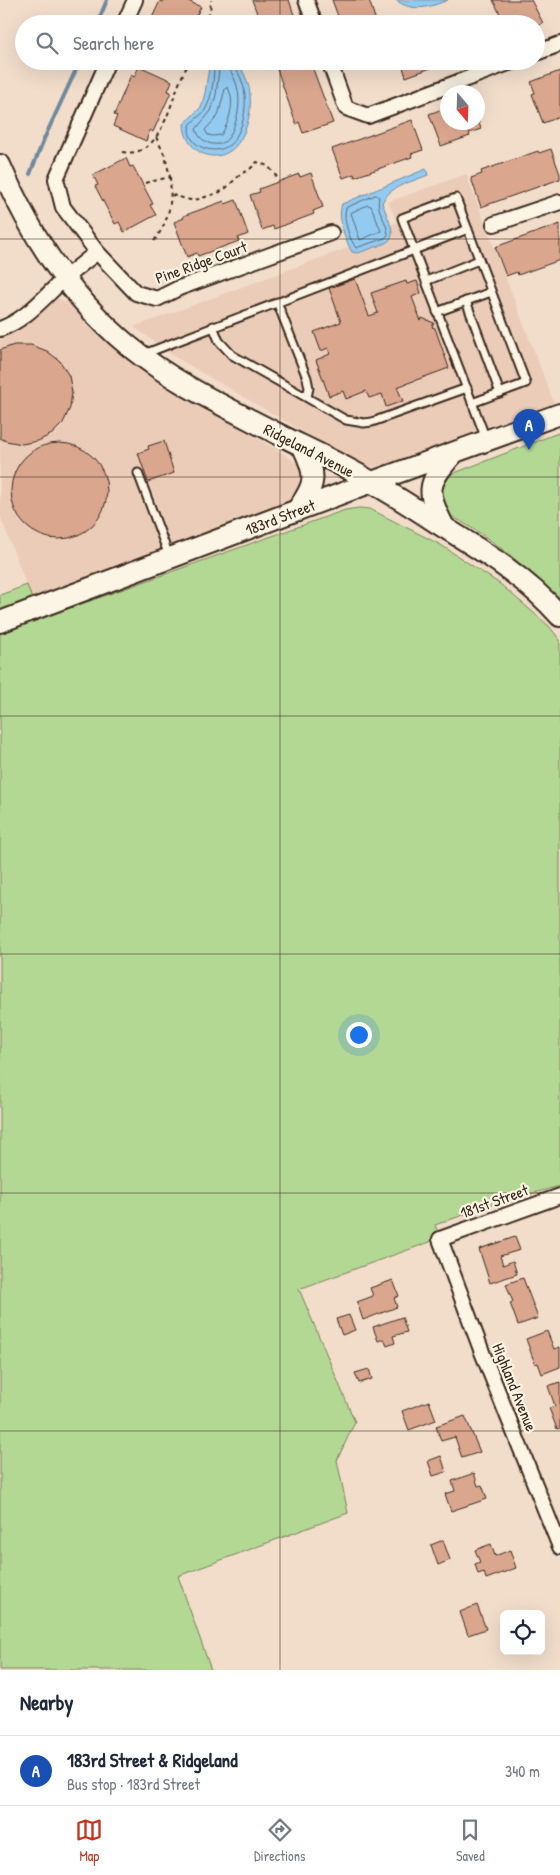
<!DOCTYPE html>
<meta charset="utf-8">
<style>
body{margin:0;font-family:"Patrick Hand",sans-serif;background:#f2f2f3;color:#1f2937}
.controls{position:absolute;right:15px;bottom:15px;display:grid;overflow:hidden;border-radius:8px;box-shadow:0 5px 20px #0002}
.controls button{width:45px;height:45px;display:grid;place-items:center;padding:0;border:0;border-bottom:1px solid #e0e1e3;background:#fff;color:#1f2937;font:25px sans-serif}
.compass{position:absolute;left:440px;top:85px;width:45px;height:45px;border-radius:50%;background:#fff;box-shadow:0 5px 20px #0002;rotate:161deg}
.you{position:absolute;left:358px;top:1034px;width:18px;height:18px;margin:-12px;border:4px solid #fff;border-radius:50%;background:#1a73e8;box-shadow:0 0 0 8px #1a73e833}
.badge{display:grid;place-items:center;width:32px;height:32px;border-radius:50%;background:#c8321e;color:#fff;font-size:16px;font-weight:700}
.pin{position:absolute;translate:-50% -41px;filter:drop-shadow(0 1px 2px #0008)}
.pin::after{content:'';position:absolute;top:26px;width:18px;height:15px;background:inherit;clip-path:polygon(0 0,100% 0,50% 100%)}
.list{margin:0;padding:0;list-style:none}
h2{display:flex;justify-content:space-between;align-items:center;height:65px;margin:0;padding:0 20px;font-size:21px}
h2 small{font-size:16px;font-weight:400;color:#747a83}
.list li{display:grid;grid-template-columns:32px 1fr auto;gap:15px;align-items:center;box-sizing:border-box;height:70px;padding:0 20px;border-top:1px solid #e0e1e3}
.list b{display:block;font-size:19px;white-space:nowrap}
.list p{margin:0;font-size:16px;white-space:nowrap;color:#747a83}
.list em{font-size:16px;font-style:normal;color:#747a83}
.icon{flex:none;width:28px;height:28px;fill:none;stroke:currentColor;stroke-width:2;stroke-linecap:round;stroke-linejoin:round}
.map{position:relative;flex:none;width:560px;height:1670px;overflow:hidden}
.search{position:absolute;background:#fff;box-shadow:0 5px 20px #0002;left:15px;right:15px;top:15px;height:55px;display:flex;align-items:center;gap:12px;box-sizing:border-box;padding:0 18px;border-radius:28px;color:#747a83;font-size:19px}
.sheet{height:135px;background:#fff}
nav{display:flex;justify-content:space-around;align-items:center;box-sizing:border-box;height:70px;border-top:1px solid #e0e1e3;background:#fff;font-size:14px;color:#747a83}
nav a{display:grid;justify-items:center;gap:2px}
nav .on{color:#c8321e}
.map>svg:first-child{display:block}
</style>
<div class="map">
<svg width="560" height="1670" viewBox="0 0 560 1670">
<rect width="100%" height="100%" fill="#f2ddcb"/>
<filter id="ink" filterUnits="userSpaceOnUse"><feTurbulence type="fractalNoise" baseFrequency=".02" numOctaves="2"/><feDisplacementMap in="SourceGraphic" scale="10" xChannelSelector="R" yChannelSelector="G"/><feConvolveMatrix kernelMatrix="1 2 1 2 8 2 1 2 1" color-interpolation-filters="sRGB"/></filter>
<g filter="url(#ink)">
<g fill="#ebccb9">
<polygon points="466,174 554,403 391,463 369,468 350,459 175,357 134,327 342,250 397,222 388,202"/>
<polygon points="57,298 72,305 103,337 147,374 286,455 303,468 304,481 299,495 287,505 33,602 0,516 0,335 20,328 44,305"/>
</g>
<g fill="#b3d894" stroke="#778159">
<path d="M558 433 560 437V598C525 566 488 535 446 513L439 485 452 474Z"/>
<polygon points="359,508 370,509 441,545 500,584 549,626 560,640 560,1186 494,1204 435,1225 438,1232 430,1242 299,1289 355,1422 337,1460 348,1513 178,1576 211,1670 0,1670 0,633 345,510"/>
<polygon points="27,585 33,602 0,614 0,595"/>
</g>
<g fill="#92caf1" stroke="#6f8a9d">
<path d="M396 0H448C431 7 412 13 396 0Z"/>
<path d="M210 61H238C243 72 249 82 250 94 252 112 246 140 230 151 210 165 184 148 184 124L201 107 205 93Z"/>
<path d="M426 169 428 175C412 182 389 186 382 203 399 244 397 239 358 253L352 252C345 239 337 219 342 204Z"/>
</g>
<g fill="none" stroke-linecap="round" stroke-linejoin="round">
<g stroke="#5e6a72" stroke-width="1">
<path d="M214 61C214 76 213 97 205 110 201 117 189 121 189 130 190 148 215 155 228 146 235 142 239 131 242 124 246 110 247 92 241 79 239 73 234 68 234 61"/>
<path d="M220 61 216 95 211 111 196 129C199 143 220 151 229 137 238 121 242 101 236 83 234 75 228 70 227 61"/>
<path d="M228 88C236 101 229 123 221 135L213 136 208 135 205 130 218 116 225 89Z"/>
<path d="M376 195 379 197C375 210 388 222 388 235L385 238 356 248C350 240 342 219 346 208Z"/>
<polygon points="368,205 371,206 381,231 360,240 351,213"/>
</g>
<g stroke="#6f8a9d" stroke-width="4">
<polyline points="97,24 107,0"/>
<polyline points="30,174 44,139 80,61"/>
</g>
</g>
<g fill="#daa68e" stroke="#3b2a1e">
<polygon points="164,0 186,0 201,7 196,16 199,18 197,24 149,24 160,1 163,2"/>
<polygon points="252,0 289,0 297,24 261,24"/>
<polygon points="332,0 369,0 377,24 341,24"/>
<polygon points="493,0 531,0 543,23 536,27 536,24 505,24"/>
<polygon points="277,61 310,61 333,123 303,133 299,122 296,124 276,66 278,65"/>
<polygon points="401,61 450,61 406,77"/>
<polygon points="139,66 172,81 168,91 171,92 153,132 150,130 146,141 113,126 117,116 114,115 131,75 134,77"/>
<polygon points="560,71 560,117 543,123 532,94 535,93 531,82"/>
<polygon points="448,107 448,122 478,122 478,119 481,129 469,133 470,136 441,146 429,114"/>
<polygon points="412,120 423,150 411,154 412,157 355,177 354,174 343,178 332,149"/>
<polygon points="551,149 560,174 560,179 481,207 471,178 482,174 481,171 538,151 539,153"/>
<polygon points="126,158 130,167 133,166 153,204 150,205 156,215 124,232 119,222 115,224 95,186 98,185 93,175"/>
<polygon points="311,173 323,207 313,211 314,214 274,229 273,226 262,230 250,195 260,192 259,189 299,174 300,177"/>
<polygon points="236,200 248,234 238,238 239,241 198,256 197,253 187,257 174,222 184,218 183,216 224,201 225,204"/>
<polygon points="560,224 560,260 518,275 517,272 506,276 495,247"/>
<polygon points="355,279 369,316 378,313 371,293 406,281 407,284 417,281 421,293 412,297 421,321 422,318 434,323 432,327 435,328 449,368 397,387 403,401 386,407 382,394 369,398 366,391 346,399 343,391 329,396 316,360 330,354 328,348 321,351 314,332 341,322 329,288"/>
<polygon points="14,345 31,345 47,351 60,361 69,376 72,392 70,408 63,423 52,434 38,441 22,444 6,441 0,438 0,350"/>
<polygon points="164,441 174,473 148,482 138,453 149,449 148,446"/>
<circle cx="59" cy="491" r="48"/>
<polygon points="515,1237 520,1250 500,1256 503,1265 513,1261 517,1274 490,1283 479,1249"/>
<polygon points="523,1278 538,1318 518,1325 510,1303 513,1302 506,1284"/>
<polygon points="393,1280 399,1296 394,1298 397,1307 363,1320 357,1302 373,1296 370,1288"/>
<polygon points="349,1315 355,1330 342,1335 336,1319"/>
<polygon points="402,1317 407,1332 393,1336 395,1343 387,1346 384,1339 378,1341 373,1327"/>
<polygon points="547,1331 554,1349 560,1347 560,1367 542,1374 538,1363 535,1364 526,1339"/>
<polygon points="369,1369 372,1379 359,1383 355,1373"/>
<polygon points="560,1382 560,1428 557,1429 549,1408 555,1406 548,1386"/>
<polygon points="429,1401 436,1420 409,1430 402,1411"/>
<polygon points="465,1416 480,1452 462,1458 455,1437 441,1441 436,1426"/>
<polygon points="441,1456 446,1472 433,1476 428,1461"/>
<polygon points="474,1473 478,1486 482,1485 487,1499 451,1511 445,1494 455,1491 452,1481"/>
<polygon points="443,1540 450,1560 438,1565 431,1545"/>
<polygon points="491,1544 495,1556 510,1550 516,1568 486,1579 484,1572 478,1574 475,1564 480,1562 475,1550"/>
<polygon points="477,1605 486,1629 468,1635 460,1612"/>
</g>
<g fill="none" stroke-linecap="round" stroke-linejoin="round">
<g stroke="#3b2a1e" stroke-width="11">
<g id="lane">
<polyline points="468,229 414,250 402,218 456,198 526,383 472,403"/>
<polyline points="426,281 479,260"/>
<polyline points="466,301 500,393"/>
<polyline points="277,302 307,378 309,388 307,397"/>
<polyline points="437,312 491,292"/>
<polyline points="213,326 219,341 232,355 346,420 364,423 372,422 467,388"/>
<polyline points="144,354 414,250 486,439"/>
<polyline points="138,473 169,556"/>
</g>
</g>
<g stroke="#3b2a1e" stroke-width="18">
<g id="street">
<polyline points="306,0 315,24"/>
<polyline points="124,24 135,0"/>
<polyline points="536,53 560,44"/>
<polyline points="108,61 56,179 63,207 97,252 136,293 157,299 179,288 331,233"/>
<polyline points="329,61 346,108 368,116 514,61"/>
<polyline points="494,224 560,202"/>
<path d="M0 329C26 320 44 297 64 279 74 270 86 261 97 252"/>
<polyline points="560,1196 440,1239 482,1352 560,1547"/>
</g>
</g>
<g stroke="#3b2a1e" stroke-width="24">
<g id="secondary">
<path d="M0 165C30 234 71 299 130 347 174 383 226 407 276 433 308 449 342 464 373 483 395 496 416 509 437 523 481 550 526 577 560 616"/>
<path d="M297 510C316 484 317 476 303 447"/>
<path d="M444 527C426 491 426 484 453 454"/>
<polyline points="0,622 372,482 560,414"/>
</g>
</g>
<g stroke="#3b2a1e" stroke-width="2" stroke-dasharray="4 4" stroke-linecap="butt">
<polyline points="206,24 210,10 211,0"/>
<path d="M122 152C168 160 170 86 191 61"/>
<polyline points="145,183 170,177 165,156 156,137"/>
<polyline points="172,195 190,200 199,199 218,193 225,189 241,174 249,170 257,162 268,166 277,177"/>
<path d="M154 241C170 219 172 203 170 177"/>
</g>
<use href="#lane" stroke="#fcf5e5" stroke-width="7"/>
<use href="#street" stroke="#fcf5e5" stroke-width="14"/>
<use href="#secondary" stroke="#fcf5e5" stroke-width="20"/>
</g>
</g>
<path fill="none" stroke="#3b2a1e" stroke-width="1" stroke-opacity="0.55" d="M280 0V24M280 61V1670M0 239H560M0 477H560M0 716H560M0 954H560M0 1193H560M0 1431H560"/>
<g text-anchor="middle" stroke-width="4.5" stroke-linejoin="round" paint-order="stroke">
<g font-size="16" fill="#3b2a1e" stroke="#fcf5e5">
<text transform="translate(201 262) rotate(-20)" y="6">Pine Ridge Court</text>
<text transform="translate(309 450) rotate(27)" y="6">Ridgeland Avenue</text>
<text transform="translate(280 517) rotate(-21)" y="6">183rd Street</text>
<text transform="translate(494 1201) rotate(-20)" y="6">181st Street</text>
<text transform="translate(515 1387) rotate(68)" y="6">Highland Avenue</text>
</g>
</g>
</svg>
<div class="controls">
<button><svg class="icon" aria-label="locate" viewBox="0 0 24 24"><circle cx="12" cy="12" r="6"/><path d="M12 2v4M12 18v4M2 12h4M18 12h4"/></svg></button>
</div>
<svg class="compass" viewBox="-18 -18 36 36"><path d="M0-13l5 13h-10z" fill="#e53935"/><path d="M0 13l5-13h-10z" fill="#747a83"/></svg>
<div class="you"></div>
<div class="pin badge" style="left:529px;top:450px;background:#1a4fb4">A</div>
<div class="search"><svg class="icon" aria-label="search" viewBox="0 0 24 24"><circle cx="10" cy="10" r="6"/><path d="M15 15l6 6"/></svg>Search here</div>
</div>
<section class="sheet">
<h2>Nearby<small></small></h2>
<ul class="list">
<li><span class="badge" style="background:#1a4fb4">A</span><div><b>183rd Street &amp; Ridgeland</b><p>Bus stop · 183rd Street</p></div><em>340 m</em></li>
</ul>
</section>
<nav>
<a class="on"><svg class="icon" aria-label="map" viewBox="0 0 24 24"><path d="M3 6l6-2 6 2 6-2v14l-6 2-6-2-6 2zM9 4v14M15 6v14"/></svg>Map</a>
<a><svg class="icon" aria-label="directions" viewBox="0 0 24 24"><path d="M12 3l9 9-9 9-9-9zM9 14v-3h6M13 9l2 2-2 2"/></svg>Directions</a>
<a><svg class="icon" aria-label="saved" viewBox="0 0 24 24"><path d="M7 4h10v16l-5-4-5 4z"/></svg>Saved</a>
</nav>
